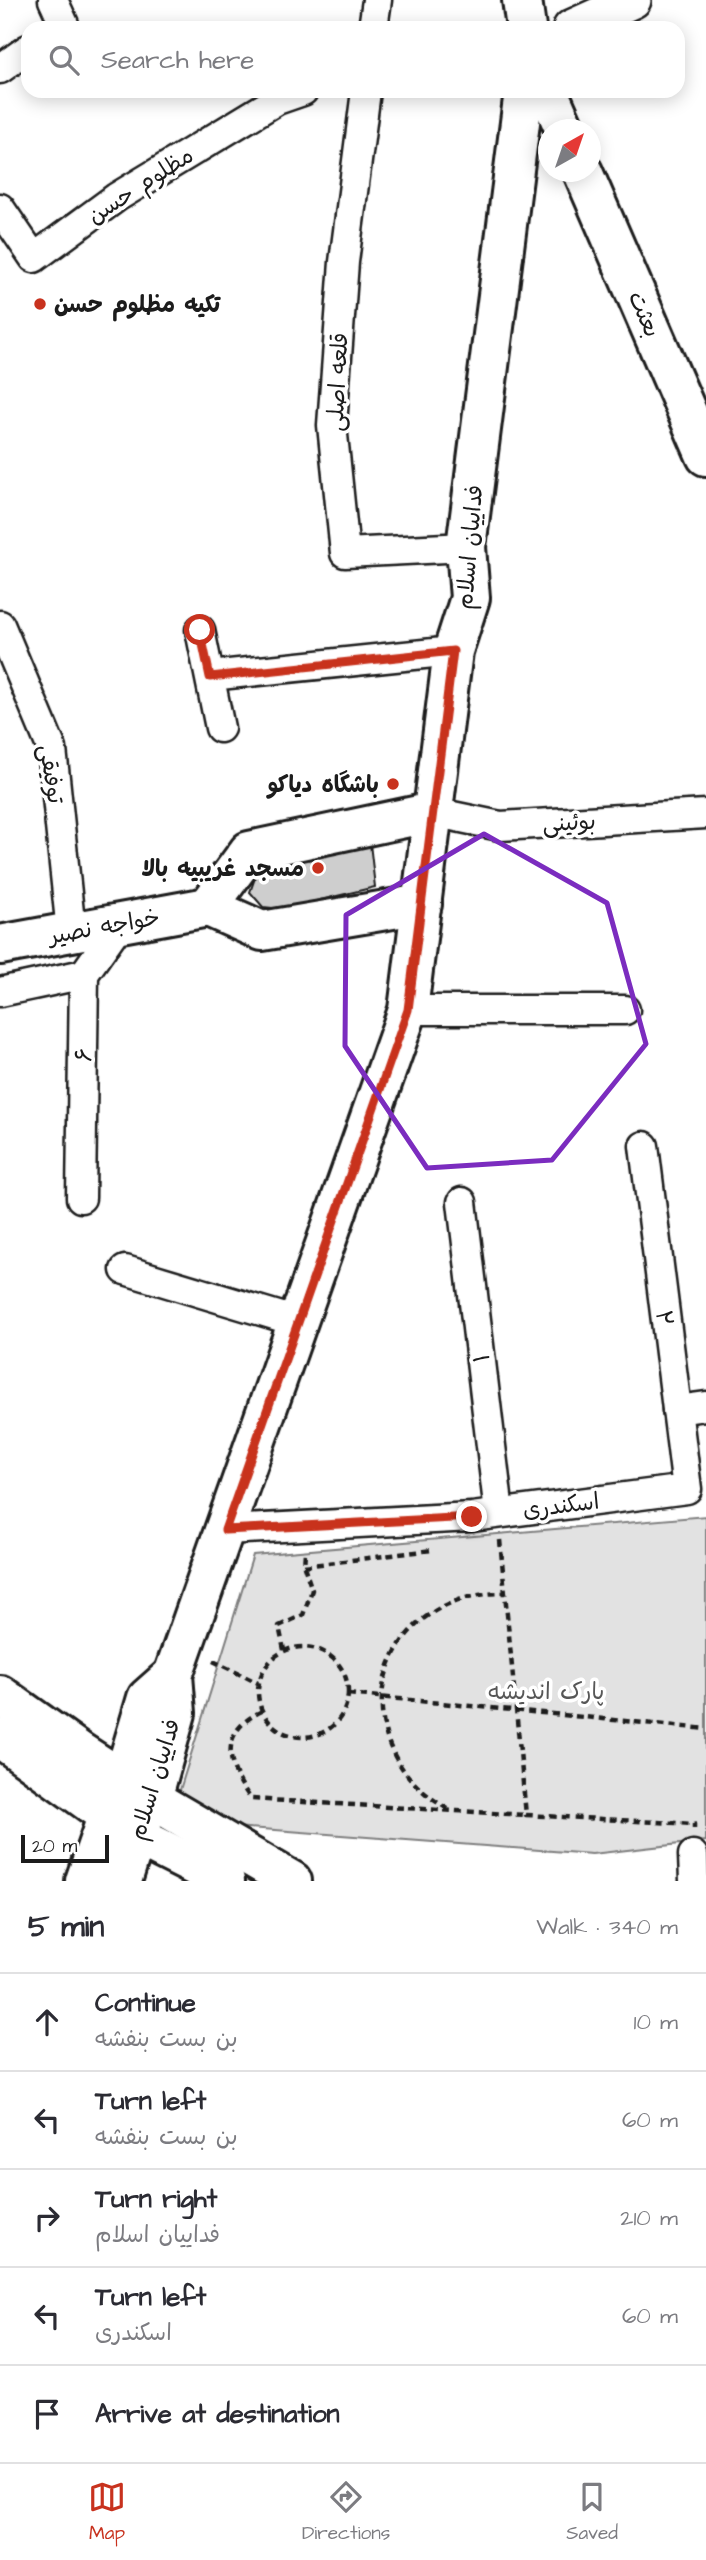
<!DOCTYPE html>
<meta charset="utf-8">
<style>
body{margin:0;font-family:"Architects Daughter","Playpen Sans Arabic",sans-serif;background:#f2f2f3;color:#2b2b33}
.compass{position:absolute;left:538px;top:119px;width:63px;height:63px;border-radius:50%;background:#fff;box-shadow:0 4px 18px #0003;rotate:40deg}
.scale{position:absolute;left:21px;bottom:18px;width:88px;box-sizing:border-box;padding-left:7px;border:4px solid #1c1c1c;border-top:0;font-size:19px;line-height:24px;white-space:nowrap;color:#1c1c1c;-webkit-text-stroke:5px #fff;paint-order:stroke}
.stop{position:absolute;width:21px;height:21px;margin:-16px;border:5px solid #c8321e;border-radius:50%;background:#fff}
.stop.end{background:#c8321e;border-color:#fff;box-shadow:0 2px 7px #0008}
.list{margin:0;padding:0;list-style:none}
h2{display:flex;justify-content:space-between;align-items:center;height:91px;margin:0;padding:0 28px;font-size:30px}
h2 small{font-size:23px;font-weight:400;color:#7c7c81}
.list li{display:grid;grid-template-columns:46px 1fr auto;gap:21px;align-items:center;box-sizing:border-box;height:98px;padding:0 28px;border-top:2px solid #e1e1e2}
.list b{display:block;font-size:26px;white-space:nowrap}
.list p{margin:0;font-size:23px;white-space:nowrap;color:#7c7c81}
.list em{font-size:23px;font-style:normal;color:#7c7c81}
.icon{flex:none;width:38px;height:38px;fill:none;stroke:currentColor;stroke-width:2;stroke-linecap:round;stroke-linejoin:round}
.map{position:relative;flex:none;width:706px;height:1881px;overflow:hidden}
.search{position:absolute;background:#fff;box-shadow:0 4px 18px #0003;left:21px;right:21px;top:21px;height:77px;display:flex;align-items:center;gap:18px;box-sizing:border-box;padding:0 24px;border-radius:21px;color:#7c7c81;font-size:26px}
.sheet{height:581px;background:#fff}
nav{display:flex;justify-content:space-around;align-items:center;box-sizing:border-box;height:98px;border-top:2px solid #e1e1e2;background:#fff;font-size:19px;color:#7c7c81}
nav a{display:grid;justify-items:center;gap:4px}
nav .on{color:#c8321e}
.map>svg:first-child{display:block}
</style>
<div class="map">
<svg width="706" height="1881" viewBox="0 0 706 1881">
<rect width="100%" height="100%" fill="#fff"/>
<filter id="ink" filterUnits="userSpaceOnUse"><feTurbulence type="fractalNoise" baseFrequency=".0143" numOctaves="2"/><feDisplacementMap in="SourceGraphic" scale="14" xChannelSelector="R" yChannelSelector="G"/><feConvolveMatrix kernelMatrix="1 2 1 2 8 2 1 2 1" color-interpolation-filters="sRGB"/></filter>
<g filter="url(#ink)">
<polygon fill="#e2e2e2" stroke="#7f7f7f" stroke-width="2" points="706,1516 706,1841 592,1854 170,1822 253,1555"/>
<polygon fill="#cecece" stroke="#1c1c1c" stroke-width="2" points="369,835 375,887 282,909 263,907 250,892 255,878 272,857"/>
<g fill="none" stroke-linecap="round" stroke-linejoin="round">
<g stroke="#1c1c1c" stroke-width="33">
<g id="minor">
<polyline points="53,0 64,24 58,28"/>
<polyline points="373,28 377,0"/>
<polyline points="0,69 28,49"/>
<polyline points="366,91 344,262 332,425 345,553 466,547"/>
<polyline points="0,208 34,258 117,197 160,171 277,100 303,91"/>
<polyline points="0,625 52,749 71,932"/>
<polyline points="200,630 220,728"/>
<polyline points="210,676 453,651"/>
<polyline points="433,812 500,826 706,814"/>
<polyline points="0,992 84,974"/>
<polyline points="408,1010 625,1010"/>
<polyline points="81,1198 84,974 120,923"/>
<polyline points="462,1202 499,1513"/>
<polyline points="125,1270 298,1322"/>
<polyline points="677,1410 706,1406"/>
<polyline points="225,1530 472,1517 687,1489 644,1146"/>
<polyline points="693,1855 694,1881"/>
</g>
</g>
<g stroke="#1c1c1c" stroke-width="40">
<polyline id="tertiary" points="571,28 633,0"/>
</g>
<g stroke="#1c1c1c" stroke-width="44">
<g id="secondary">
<polyline points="522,0 526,28"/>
<polyline points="548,91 565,130"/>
<polyline points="583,172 706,456"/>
<polyline points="208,907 249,851 433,812"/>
<polyline points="208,907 262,931 422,904"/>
<polyline points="0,945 208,907"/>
<polyline points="0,1695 80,1752 152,1799 292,1881"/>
<polyline points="0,1738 136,1836 225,1881"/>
<polyline points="85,1881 107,1817 123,1779 147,1698 173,1675"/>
<polyline points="122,1881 136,1836 152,1799 176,1713 173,1675 408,1010 453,651 470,598 466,547 524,91"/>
</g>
</g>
<g stroke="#1c1c1c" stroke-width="4.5" stroke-dasharray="7 5" stroke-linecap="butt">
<polyline points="500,1540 526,1815 694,1824 694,1829"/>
<polyline points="304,1566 432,1550"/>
<circle cx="303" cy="1692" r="45"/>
<polyline points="284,1650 279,1626 303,1615 312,1590 304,1566 305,1552"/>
<polyline points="213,1661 258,1683"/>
<polyline points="348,1694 706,1729"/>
<path d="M262 1711C218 1732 226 1765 251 1799L526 1815"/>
<path d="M448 1809C335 1745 375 1592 505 1593"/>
</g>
<use href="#minor" stroke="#fff" stroke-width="28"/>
<use href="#tertiary" stroke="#fff" stroke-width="35"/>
<use href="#secondary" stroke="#fff" stroke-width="38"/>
</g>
</g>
<g fill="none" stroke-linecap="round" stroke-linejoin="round" filter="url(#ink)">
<polyline stroke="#c8321e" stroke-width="9" points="200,630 210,677 453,651 408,1010 225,1530 472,1517"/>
</g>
<path fill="none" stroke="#7b2cbf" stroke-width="5" stroke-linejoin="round" d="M484 834 607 903 646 1044 552 1160 427 1168 345 1046 346 915Z"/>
<g fill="#c8321e" stroke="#fff" stroke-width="2.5">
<circle cx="40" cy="304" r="7"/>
<circle cx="393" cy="784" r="7"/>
<circle cx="318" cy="868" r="7"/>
</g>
<g text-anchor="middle" stroke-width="7" stroke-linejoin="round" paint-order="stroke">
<g font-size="23" fill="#1c1c1c" stroke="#fff">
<text transform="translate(140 185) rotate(-33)" y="8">مظلوم حسن</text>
<text transform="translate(645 314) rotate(67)" y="8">بعثت</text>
<text transform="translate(337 382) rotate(-87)" y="8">قلعه اصلی</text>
<text transform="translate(469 547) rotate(-85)" y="8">فداییان اسلام</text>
<text transform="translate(52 774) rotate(81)" y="8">توفیقی</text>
<text transform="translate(569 822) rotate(-3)" y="8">بوئینی</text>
<text transform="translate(104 926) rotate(-10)" y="8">خواجه نصیر</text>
<text transform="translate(83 1055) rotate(-89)" y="8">۶</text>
<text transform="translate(665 1318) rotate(83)" y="8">۲</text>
<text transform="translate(481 1358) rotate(-97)" y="8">۱</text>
<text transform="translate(561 1505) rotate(-7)" y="8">اسکندری</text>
<text transform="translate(154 1779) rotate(-73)" y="8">فداییان اسلام</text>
</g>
<g font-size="23" font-weight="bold" fill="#1c1c1c" stroke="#fff" text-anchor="end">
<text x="54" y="312" text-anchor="start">تکیه مظلوم حسن</text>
<text x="379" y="792">باشگاه دیاکو</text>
<text x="304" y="876">مسجد غریبیه بالا</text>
</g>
<g font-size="23" fill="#575757" stroke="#fff">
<text x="546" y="1699">پارک اندیشه</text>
</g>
</g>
</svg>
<svg class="compass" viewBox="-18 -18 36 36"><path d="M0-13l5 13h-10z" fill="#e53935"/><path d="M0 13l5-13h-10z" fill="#7c7c81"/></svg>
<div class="scale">20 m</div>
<div class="stop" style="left:200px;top:630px"></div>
<div class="stop end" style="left:472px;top:1517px"></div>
<div class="search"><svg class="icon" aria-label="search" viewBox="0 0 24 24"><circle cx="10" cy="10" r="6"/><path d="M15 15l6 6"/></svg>Search here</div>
</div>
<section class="sheet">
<h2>5 min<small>Walk · 340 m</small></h2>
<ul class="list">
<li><svg class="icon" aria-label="ahead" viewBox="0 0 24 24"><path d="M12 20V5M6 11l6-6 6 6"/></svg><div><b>Continue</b><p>بن بست بنفشه</p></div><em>10 m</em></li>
<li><svg class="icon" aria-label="left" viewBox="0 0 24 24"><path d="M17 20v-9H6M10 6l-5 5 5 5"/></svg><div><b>Turn left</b><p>بن بست بنفشه</p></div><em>60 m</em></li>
<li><svg class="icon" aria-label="right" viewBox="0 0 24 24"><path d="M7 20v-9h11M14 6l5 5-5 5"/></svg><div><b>Turn right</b><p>فداییان اسلام</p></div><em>210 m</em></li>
<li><svg class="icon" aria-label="left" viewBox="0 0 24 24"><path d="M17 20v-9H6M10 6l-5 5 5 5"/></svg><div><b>Turn left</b><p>اسکندری</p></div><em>60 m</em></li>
<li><svg class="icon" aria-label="arrive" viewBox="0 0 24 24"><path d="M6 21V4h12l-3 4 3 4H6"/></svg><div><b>Arrive at destination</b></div></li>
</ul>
</section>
<nav>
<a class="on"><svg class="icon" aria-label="map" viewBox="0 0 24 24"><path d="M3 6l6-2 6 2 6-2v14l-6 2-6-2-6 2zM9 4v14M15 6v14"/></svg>Map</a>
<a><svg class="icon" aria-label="directions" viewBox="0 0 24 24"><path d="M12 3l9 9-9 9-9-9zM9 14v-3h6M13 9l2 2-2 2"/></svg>Directions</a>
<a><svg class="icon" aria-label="saved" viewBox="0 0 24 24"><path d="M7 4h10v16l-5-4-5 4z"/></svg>Saved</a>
</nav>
